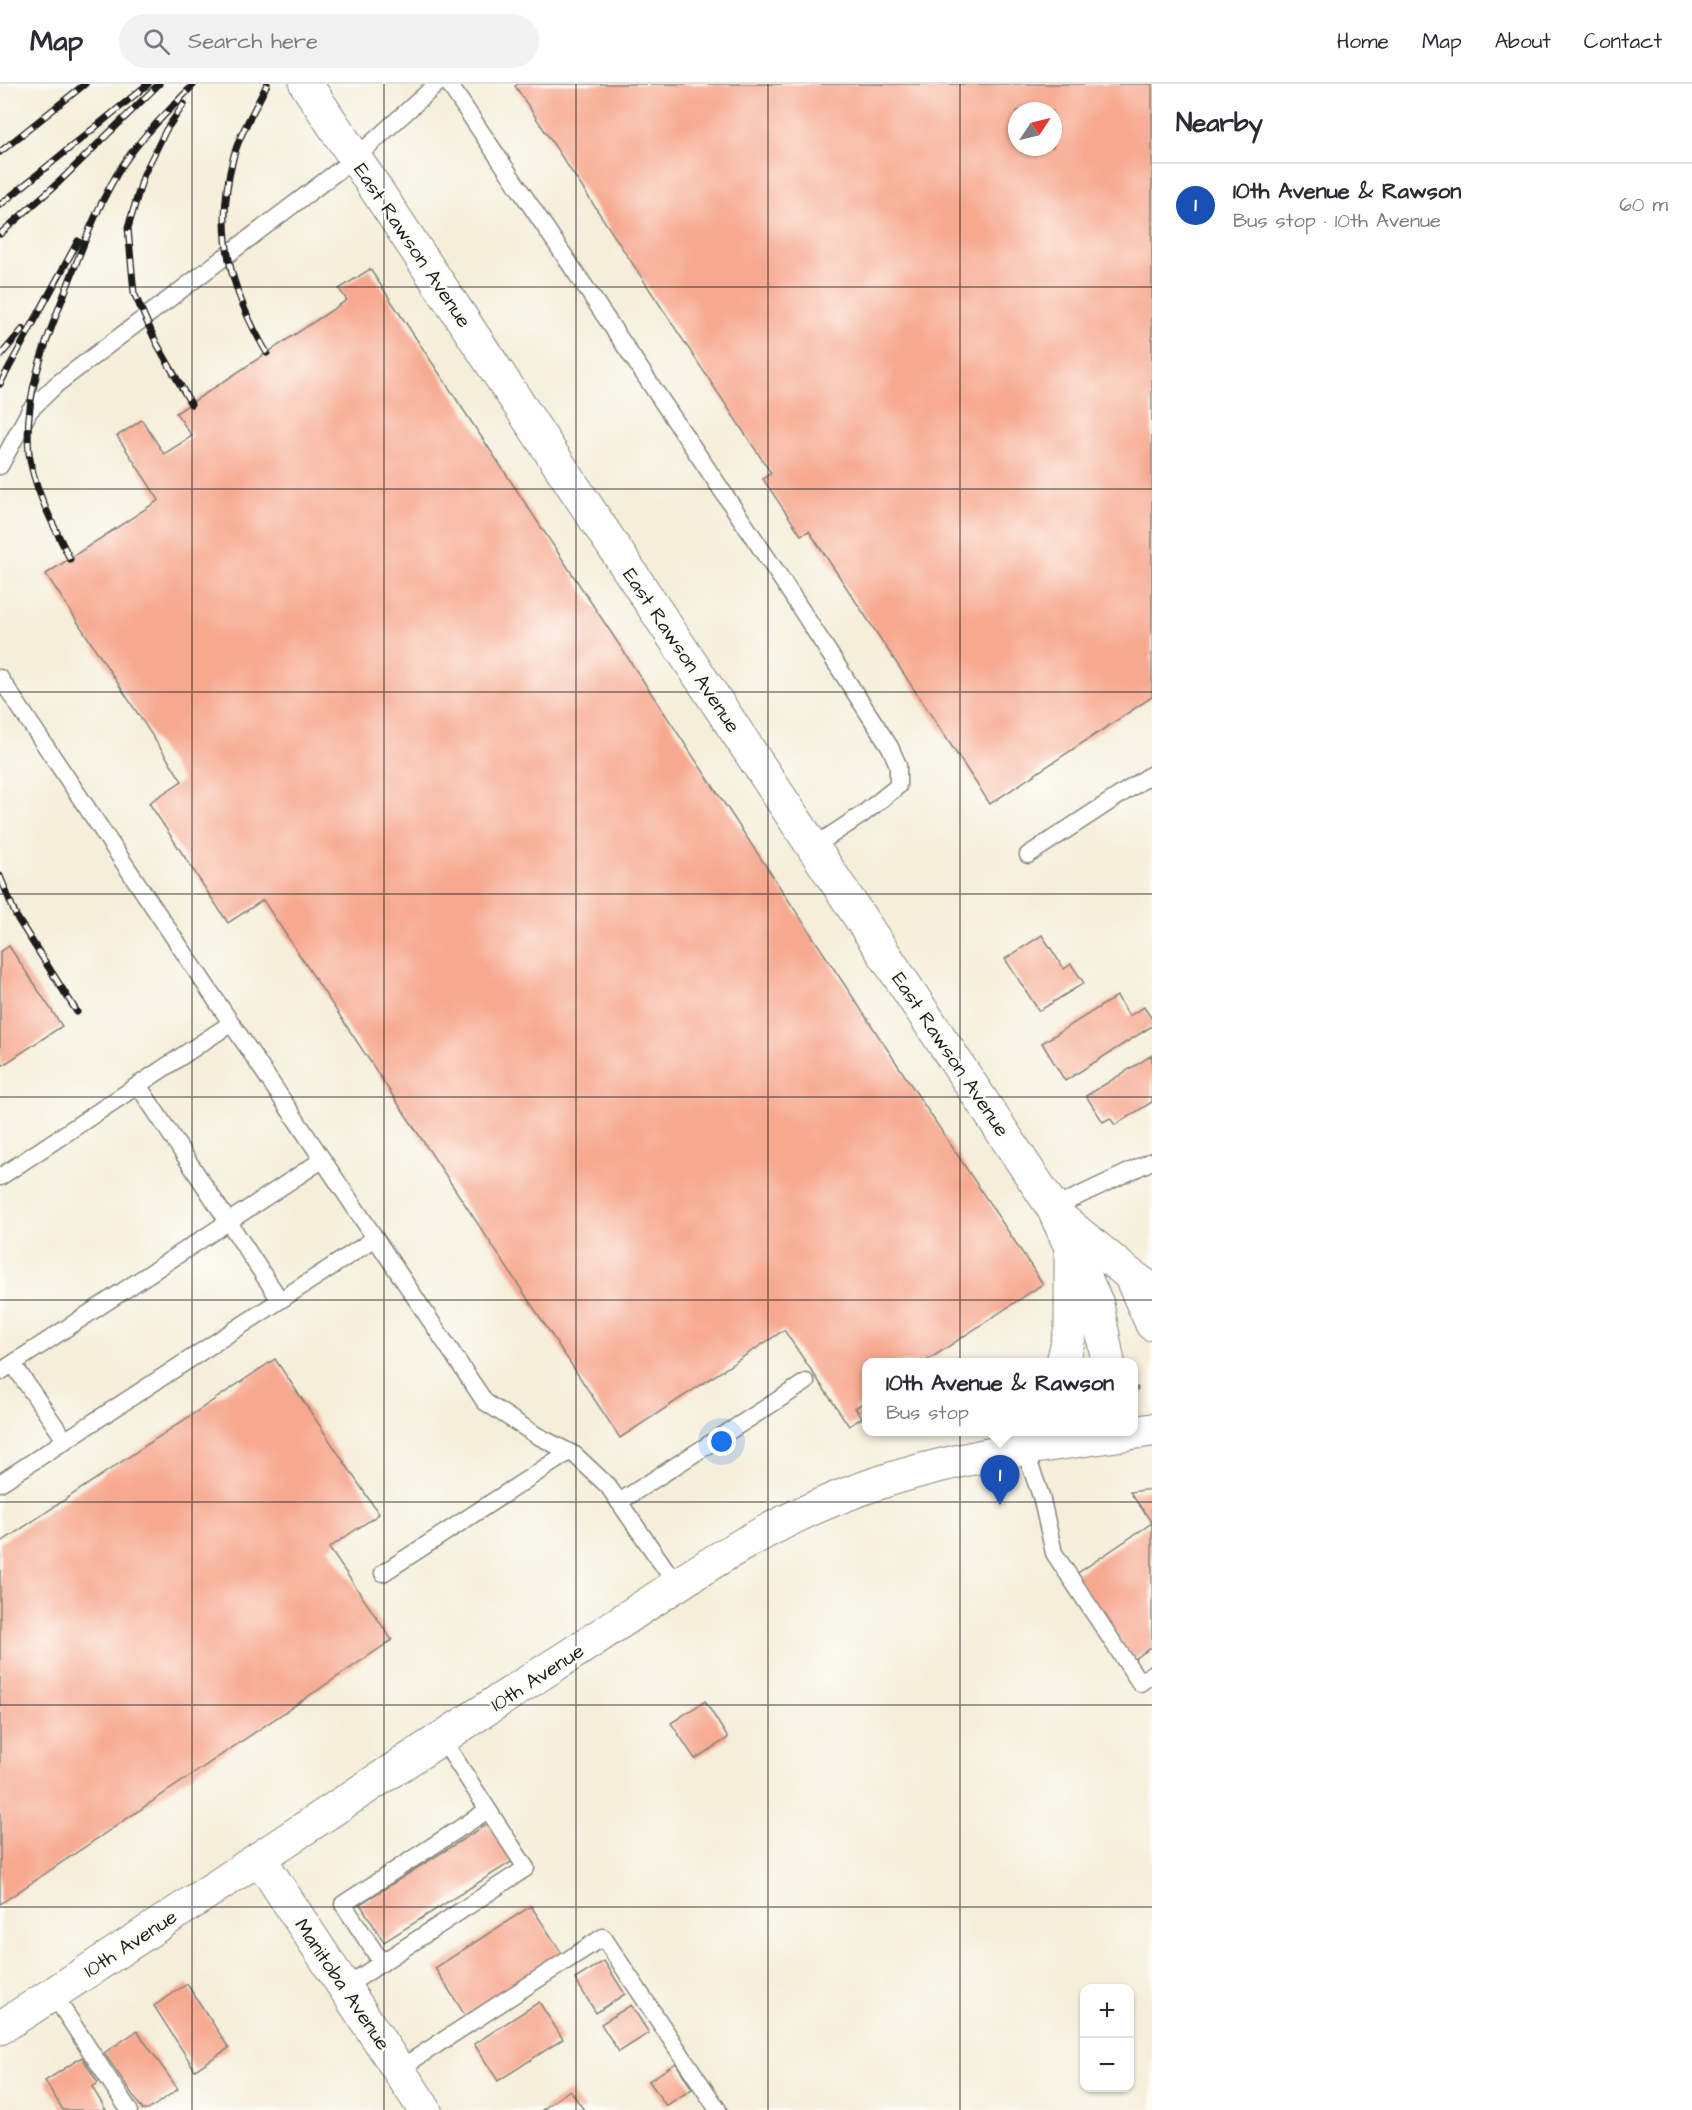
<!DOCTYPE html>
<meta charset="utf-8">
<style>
body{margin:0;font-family:"Architects Daughter",sans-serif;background:#f2f2f3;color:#2b2b33}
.controls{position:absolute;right:18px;bottom:18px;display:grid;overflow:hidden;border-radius:12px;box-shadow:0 2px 4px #0004}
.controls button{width:54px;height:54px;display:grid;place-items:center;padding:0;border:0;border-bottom:2px solid #e1e1e2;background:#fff;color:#2b2b33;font:30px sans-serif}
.compass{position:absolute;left:1008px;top:18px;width:54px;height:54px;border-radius:50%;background:#fff;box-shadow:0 2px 4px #0004;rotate:55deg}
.you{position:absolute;left:722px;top:1358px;width:21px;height:21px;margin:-15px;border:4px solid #fff;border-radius:50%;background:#1a73e8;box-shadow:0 0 0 9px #1a73e833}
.badge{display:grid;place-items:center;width:39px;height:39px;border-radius:50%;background:#ea580c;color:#fff;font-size:20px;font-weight:700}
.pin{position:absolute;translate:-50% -50px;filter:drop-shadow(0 2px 3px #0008)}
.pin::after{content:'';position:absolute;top:32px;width:21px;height:18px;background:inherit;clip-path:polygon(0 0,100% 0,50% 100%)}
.popup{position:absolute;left:862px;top:1274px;width:276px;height:78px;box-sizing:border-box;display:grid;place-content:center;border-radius:12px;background:#fff;filter:drop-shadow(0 2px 4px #0005);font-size:20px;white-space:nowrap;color:#7c7c81}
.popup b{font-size:22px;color:#2b2b33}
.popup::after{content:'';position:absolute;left:50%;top:100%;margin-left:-12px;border:12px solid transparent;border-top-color:#fff}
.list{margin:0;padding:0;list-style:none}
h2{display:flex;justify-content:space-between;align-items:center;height:78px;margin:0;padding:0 24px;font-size:26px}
h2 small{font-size:20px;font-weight:400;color:#7c7c81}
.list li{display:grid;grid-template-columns:39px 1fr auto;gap:18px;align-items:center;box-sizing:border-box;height:84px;padding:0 24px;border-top:2px solid #e1e1e2}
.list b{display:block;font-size:22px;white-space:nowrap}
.list p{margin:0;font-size:20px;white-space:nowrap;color:#7c7c81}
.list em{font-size:20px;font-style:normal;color:#7c7c81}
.icon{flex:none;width:33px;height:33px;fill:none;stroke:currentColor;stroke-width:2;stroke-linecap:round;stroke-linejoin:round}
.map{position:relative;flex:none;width:1152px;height:2026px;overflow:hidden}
header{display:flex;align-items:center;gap:36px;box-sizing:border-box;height:84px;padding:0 30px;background:#fff;border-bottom:2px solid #e1e1e2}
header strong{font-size:28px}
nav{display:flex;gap:33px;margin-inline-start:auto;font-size:21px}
.search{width:420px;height:54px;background:#f2f2f3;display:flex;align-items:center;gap:15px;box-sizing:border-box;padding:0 21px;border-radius:33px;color:#7c7c81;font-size:22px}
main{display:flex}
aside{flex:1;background:#fff}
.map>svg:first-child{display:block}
</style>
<header>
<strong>Map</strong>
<div class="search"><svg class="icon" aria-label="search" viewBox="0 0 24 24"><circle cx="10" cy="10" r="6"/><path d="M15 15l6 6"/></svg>Search here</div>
<nav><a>Home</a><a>Map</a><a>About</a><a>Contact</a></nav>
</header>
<main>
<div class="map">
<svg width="1152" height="2026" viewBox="0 0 1152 2026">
<rect width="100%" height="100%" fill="#fdfcf7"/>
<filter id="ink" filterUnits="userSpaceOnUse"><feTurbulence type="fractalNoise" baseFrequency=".0167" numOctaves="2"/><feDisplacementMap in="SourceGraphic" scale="12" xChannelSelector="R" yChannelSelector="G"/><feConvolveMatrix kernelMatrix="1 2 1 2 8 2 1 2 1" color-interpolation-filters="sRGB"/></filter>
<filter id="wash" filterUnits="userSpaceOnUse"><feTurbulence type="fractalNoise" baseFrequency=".008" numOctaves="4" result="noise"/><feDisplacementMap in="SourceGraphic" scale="24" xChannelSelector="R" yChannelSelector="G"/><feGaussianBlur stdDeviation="1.35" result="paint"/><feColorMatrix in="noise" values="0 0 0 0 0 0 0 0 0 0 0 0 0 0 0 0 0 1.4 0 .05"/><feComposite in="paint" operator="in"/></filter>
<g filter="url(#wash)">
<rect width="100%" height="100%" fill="#f5eeda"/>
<g id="blocks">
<g fill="#f7a990" fill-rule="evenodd">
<path d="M518 0H1152V613L990 720 809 447 801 451 763 395 771 389 515 2ZM1017 27H1053V63H1017Z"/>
<polygon points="370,185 1043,1200 925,1278 866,1278 866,1317 855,1324 862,1334 849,1342 784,1246 620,1354 263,816 228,839 149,719 182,697 46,490 159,416 117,352 142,336 164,370 192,352 176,329 347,216 339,205"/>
<polygon points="1042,851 1064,885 1071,880 1084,899 1039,927 1005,875"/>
<polygon points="9,862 62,942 0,983 0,868"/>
<polygon points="1117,912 1129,932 1144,923 1152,935 1152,942 1065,997 1042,959"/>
<polygon points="1152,971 1152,1018 1115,1041 1110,1034 1103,1038 1086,1012"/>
<polygon points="275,1275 379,1430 329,1464 392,1556 0,1820 0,1459"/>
<polygon points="1152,1405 1152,1439 1130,1408"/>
<polygon points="1152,1439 1152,1563 1133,1576 1075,1491"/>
<polygon points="705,1617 728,1654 695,1675 671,1639"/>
<polygon points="492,1737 516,1775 384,1858 360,1820"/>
<polygon points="531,1822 563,1871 466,1933 435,1884"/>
<polygon points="604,1877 625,1910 596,1929 575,1895"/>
<polygon points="187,1900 229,1964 195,1986 154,1922"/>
<polygon points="539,1918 563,1955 498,1997 474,1960"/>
<polygon points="631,1921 649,1949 619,1968 601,1940"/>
<polygon points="137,1947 178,2005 148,2026 143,2026 104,1969"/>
<polygon points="82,1973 98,1999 92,2003 106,2026 63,2026 45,1997"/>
<polygon points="676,1979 692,2005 666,2022 649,1997"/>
<polygon points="570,2006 584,2026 542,2026"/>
</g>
</g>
</g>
<g filter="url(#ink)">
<use href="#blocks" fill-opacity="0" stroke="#88857b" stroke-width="1.5"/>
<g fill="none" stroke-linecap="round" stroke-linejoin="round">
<g stroke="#88857b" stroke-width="19">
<g id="lane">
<polyline points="449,0 780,493 890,663 898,681 898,702 863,730 813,763"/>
<polyline points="0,382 30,326 57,300 355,74 437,0"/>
<polyline points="0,594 485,1318 536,1351 575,1371 608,1402 678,1503"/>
<polyline points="1028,771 1152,690"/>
<polyline points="138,1001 280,1216"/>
<polyline points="0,1093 230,940"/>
<polyline points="1053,1124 1152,1077"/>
<polyline points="13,1280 65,1356"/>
<polyline points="0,1288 322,1076"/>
<polyline points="1024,1364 1041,1412 1054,1469 1140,1599 1152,1590"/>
<polyline points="0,1399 374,1155"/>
<polyline points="619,1418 806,1298"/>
<polyline points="383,1489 569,1368"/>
<polyline points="382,1879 343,1820 488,1726"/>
<polyline points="345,1903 526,1784 442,1655"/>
<polyline points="53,1910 129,2026"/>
<polyline points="399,1985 603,1853 718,2026"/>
</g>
</g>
<g stroke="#88857b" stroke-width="35">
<polyline id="street" points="260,1775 425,2026"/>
</g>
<g stroke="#88857b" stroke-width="35">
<g id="secondary">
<polyline points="306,0 1053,1124 1097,1220 1108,1278"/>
<polyline points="1059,1133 1130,1191 1152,1240"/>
</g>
</g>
<g stroke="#88857b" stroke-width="35">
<g id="primary">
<polyline points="1130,1191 1152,1206"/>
<polyline points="1063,1278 1071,1245 1071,1167"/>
<path d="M0 1944C185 1825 367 1701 553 1582 645 1524 735 1455 837 1414 938 1373 1045 1361 1152 1346"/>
</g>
</g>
<polyline stroke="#88857b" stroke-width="4" stroke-dasharray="4.5 4.5" stroke-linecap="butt" points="1134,1305 1140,1304"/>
<use href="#lane" stroke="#fff" stroke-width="16"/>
<use href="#street" stroke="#fff" stroke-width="33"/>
<use href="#secondary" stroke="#fff" stroke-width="33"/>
<use href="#primary" stroke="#fff" stroke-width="33"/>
<g stroke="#1c1c1c" stroke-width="7">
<g id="rail">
<polyline points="184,20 166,46 144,90 128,144 134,209 156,258 191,320"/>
<polyline points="0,68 85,0"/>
<polyline points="0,121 148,0"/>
<polyline points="0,150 58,99 159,0"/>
<path d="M267 269C230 206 214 148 233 75 239 50 256 24 267 0"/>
<polyline points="0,272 23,245"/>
<polyline points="0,300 78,157"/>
<path d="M70 475C54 442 34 406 29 369 23 309 48 252 69 198 83 161 97 124 117 90 137 56 168 28 194 0"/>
<polyline points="0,792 16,832 77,928"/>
</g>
</g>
<use href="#rail" stroke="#fdfcf7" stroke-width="4.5" stroke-dasharray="14" stroke-linecap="butt"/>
</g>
</g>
<path fill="none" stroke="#1c1c1c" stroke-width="1.5" stroke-opacity="0.55" d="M192 0V2026M384 0V2026M576 0V2026M768 0V2026M960 0V2026M0 203H1152M0 405H1152M0 608H1152M0 810H1152M0 1013H1152M0 1216H1152M0 1418H1152M0 1621H1152M0 1823H1152"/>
<g text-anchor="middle" stroke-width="5" stroke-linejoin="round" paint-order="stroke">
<g font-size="20" fill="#1c1c1c" stroke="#fdfcf7">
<text transform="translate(413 161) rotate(56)" y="7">East Rawson Avenue</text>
<text transform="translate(682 566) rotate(56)" y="7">East Rawson Avenue</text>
<text transform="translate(951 970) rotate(56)" y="7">East Rawson Avenue</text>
<text transform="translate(537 1593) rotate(-33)" y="7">10th Avenue</text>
<text transform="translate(130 1859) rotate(-33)" y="7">10th Avenue</text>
<text transform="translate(343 1900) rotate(56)" y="7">Manitoba Avenue</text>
</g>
</g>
</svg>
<div class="controls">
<button>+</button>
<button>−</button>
</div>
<svg class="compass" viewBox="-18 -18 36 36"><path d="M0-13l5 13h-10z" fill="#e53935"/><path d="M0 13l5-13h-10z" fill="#7c7c81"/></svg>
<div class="you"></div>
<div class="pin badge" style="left:1000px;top:1421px;background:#1a4fb4">1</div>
<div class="popup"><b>10th Avenue &amp; Rawson</b>Bus stop</div>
</div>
<aside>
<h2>Nearby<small></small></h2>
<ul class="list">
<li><span class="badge" style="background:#1a4fb4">1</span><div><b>10th Avenue &amp; Rawson</b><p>Bus stop · 10th Avenue</p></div><em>60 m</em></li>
</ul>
</aside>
</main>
